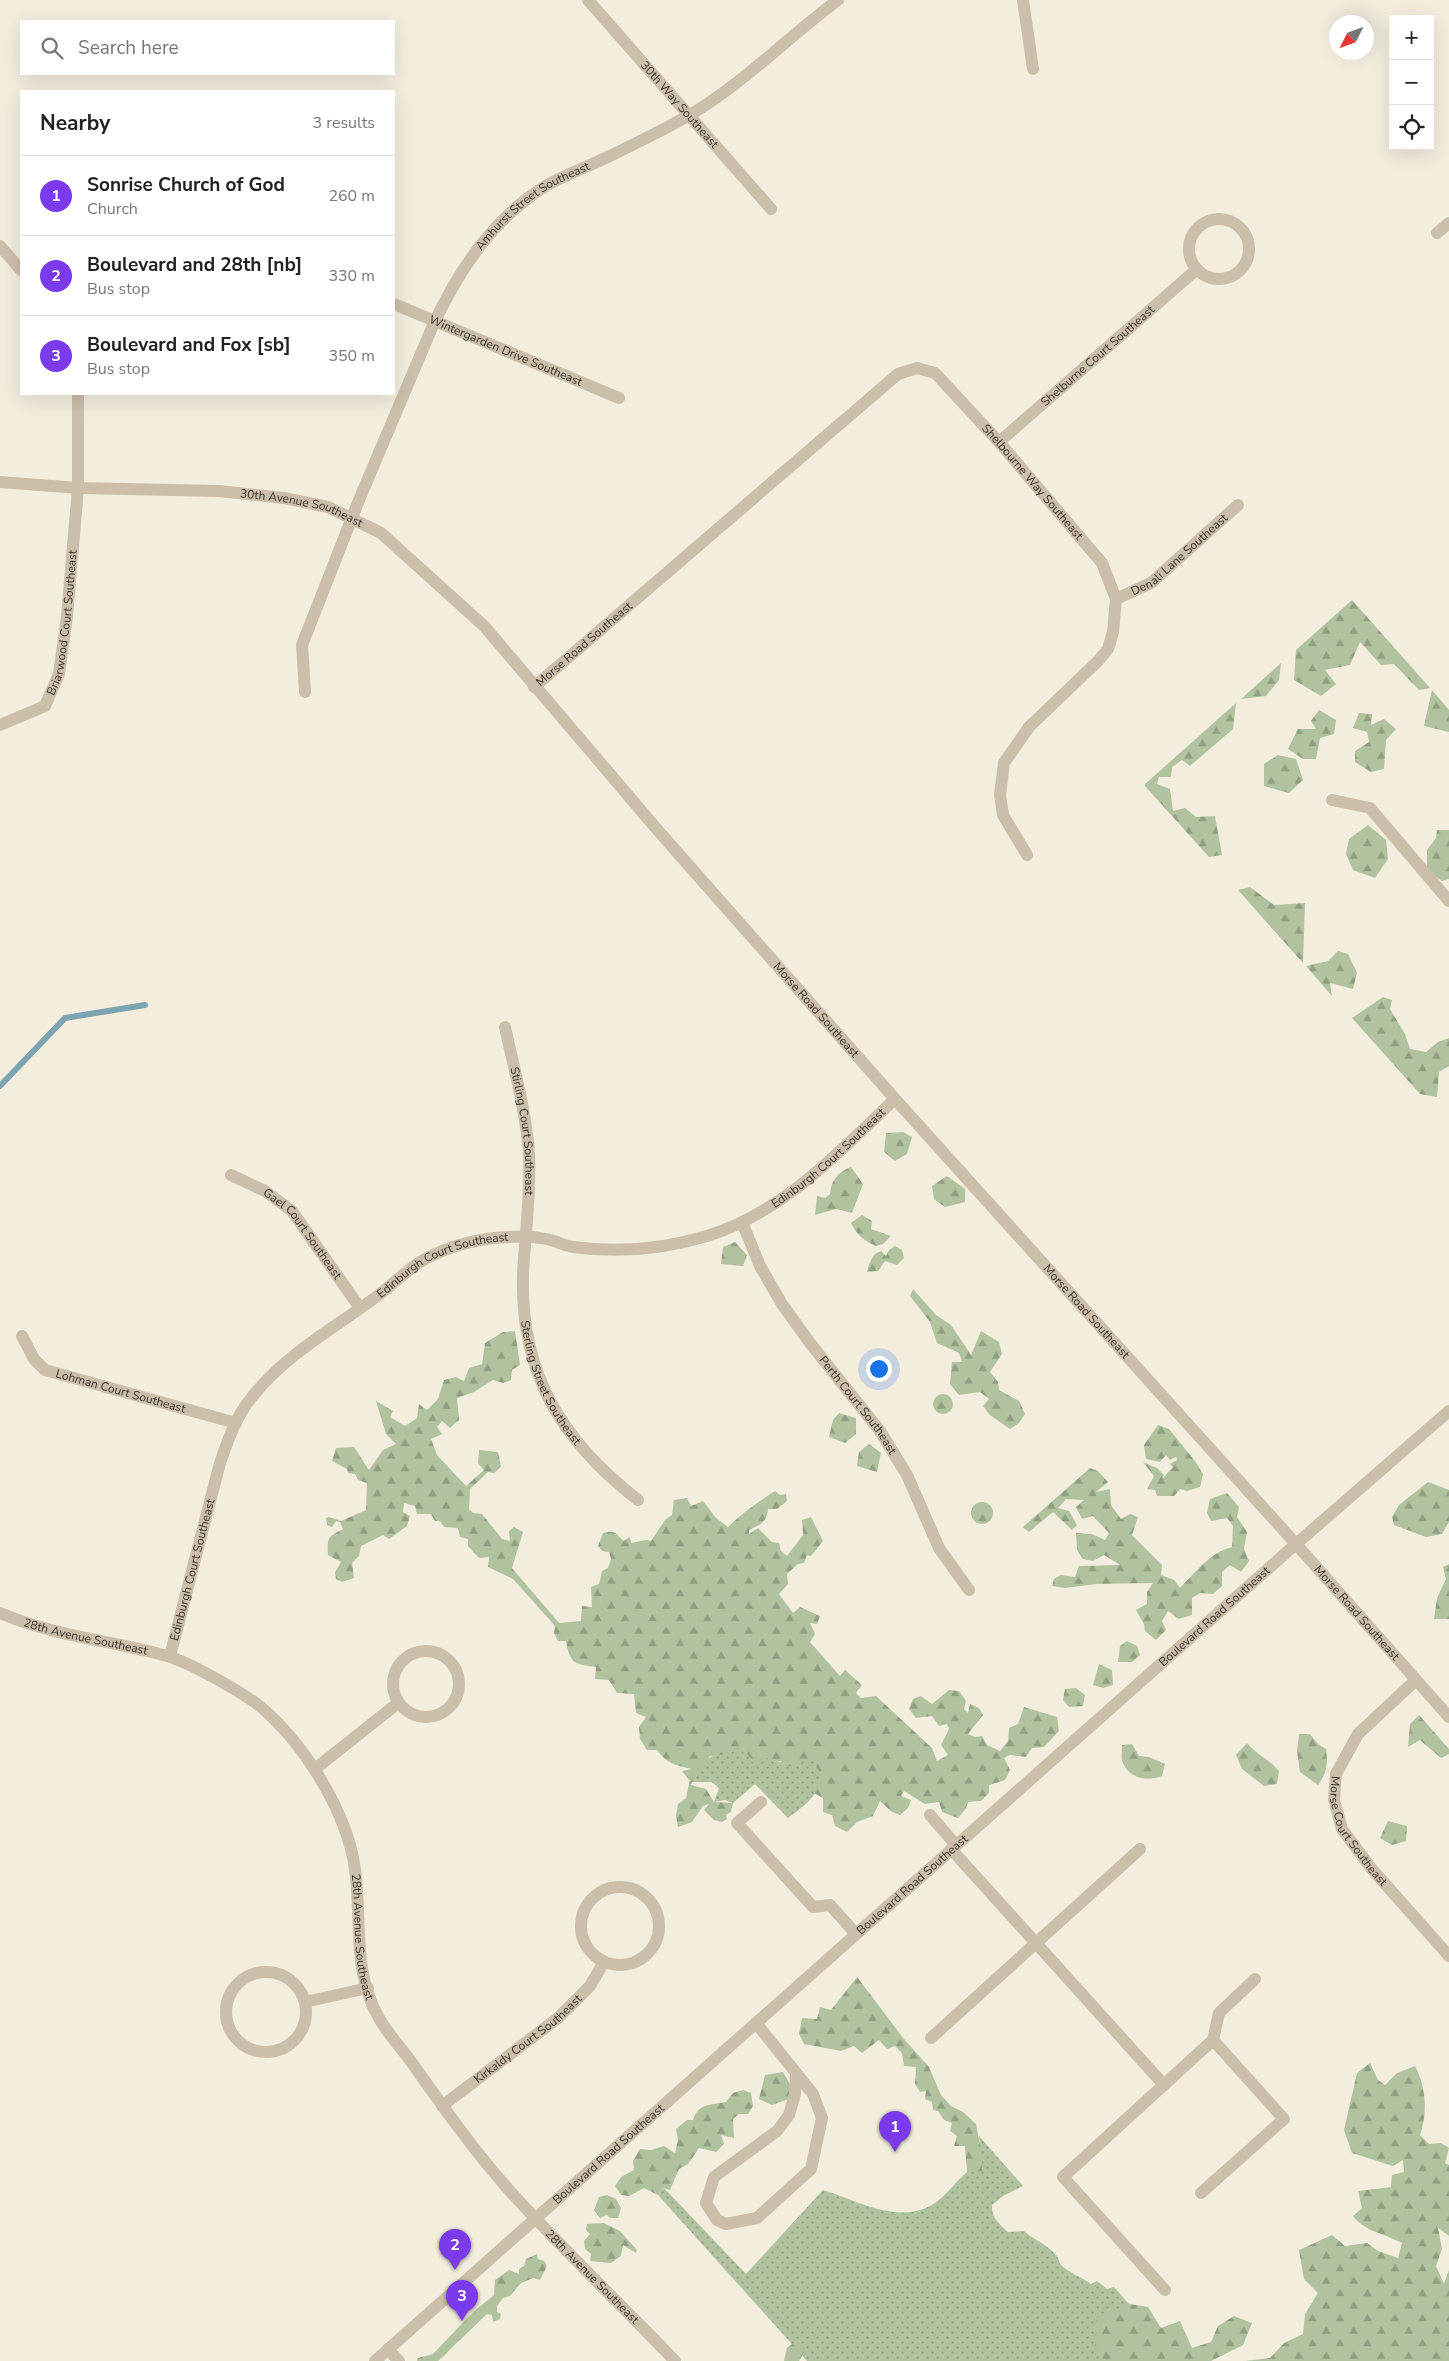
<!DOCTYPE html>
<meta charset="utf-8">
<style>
body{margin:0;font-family:"Nunito Sans",sans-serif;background:#f6f6f6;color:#222}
.controls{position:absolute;right:15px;top:15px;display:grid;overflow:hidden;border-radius:0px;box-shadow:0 5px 20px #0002}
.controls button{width:45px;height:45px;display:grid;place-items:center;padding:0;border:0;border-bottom:1px solid #e0e0e0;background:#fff;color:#222;font:25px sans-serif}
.compass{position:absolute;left:1329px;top:15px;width:45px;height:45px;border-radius:50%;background:#fff;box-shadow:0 5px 20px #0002;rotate:228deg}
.you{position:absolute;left:878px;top:1368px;width:18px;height:18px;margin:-12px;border:4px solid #fff;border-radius:50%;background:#1a73e8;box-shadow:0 0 0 8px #1a73e833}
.badge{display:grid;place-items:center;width:32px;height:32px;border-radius:50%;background:#7c3aed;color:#fff;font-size:16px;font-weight:700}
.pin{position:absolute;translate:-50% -41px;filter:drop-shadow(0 1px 2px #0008)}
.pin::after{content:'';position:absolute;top:26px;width:18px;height:15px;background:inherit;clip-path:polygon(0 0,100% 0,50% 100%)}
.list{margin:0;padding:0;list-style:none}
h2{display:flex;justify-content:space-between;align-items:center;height:65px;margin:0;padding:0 20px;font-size:21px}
h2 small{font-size:16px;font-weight:400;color:#767676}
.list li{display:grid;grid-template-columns:32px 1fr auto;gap:15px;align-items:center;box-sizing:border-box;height:80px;padding:0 20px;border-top:1px solid #e0e0e0}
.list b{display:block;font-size:19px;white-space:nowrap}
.list p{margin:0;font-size:16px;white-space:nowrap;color:#767676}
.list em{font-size:16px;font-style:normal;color:#767676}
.icon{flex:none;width:28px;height:28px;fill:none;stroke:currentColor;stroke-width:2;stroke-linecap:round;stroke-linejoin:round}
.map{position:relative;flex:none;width:1449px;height:2361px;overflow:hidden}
.search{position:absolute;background:#fff;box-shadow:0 5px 20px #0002;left:20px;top:20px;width:375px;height:55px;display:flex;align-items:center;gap:12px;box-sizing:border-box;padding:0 18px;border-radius:0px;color:#767676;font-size:19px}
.panel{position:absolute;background:#fff;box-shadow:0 5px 20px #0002;left:20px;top:90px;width:375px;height:305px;border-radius:0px}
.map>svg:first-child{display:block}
</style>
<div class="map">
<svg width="1449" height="2361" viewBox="0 0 1449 2361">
<defs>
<pattern id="grass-dots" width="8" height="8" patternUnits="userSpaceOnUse" patternTransform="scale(1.25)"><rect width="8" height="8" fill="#b0c39e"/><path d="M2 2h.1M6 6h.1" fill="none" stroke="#909f81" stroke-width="1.8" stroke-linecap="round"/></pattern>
<pattern id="forest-firs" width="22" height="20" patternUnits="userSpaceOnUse" patternTransform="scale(1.25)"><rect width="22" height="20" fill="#b0c39e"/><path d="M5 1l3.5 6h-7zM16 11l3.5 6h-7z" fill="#909f81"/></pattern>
</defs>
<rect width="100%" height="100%" fill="#f3edde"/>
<g fill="url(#grass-dots)">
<path d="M733 1748H742L755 1764 766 1757 776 1762 800 1763 801 1758 806 1757 815 1762C817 1766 820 1772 821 1777 822 1794 799 1810 788 1818L755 1784 733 1803 725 1800 714 1802 719 1788 712 1782H691L682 1771C707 1768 703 1752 730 1754Z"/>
<path d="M979 2136 1023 2186 1003 2196 992 2205C991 2217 999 2224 1008 2232L1024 2231C1034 2240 1047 2244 1056 2255 1059 2258 1059 2263 1061 2265 1069 2273 1082 2277 1091 2284L1097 2281 1107 2289 1114 2287 1179 2361H807L658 2195 663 2188 665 2189 746 2274 823 2190C859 2201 905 2229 940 2199 950 2191 957 2180 967 2172H982Z"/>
</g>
<g fill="url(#forest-firs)">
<polygon points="1352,600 1430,688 1419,690 1394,664 1381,665 1360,642 1350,665 1325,670 1336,684 1321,696 1294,680 1296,650"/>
<polygon points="1281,663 1279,680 1266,696 1241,699"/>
<polygon points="1432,690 1449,710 1449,732 1424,726"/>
<polygon points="1236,703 1233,729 1190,766 1182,760 1172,767 1171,777 1159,777 1157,784 1170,789 1173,811 1185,808 1196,817 1215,816 1222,855 1209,857 1144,785"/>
<polygon points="1319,710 1336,720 1334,734 1320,738 1316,759 1303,759 1288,749 1298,729 1316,729 1311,721"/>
<polygon points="1359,713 1372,714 1371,725 1384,719 1396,729 1386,740 1384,769 1371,772 1355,762 1355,751 1369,742 1367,732 1353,728"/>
<polygon points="1278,755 1296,759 1303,780 1289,793 1264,786 1264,764"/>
<polygon points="1368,825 1386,840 1388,859 1375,878 1353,870 1346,854 1349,839"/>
<polygon points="1437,830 1449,830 1449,879 1442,881 1427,870 1427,850 1436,838"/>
<polygon points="1250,887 1274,905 1305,903 1303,963 1238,890"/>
<polygon points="1338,951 1348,954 1357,973 1353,989 1330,983 1332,996 1306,966 1328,961"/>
<polygon points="1383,997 1392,1000 1390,1009 1405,1034 1410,1049 1426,1052 1438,1042 1449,1038 1449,1066 1439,1072 1437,1097 1420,1094 1352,1018"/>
<polygon points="903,1132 912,1137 907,1154 895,1161 884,1152 886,1133"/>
<path d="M851 1167 863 1184 852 1213 836 1209 815 1215 817 1196 825 1198 830 1194C831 1180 838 1172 851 1167Z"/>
<polygon points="947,1176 965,1189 965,1202 945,1207 934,1199 932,1186"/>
<path d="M862 1215 872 1221 871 1229 891 1236 883 1244 876 1246C864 1241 857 1235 851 1223Z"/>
<polygon points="735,1242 747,1255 743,1266 721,1264 723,1247"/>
<path d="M895 1246 902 1250 904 1258 897 1265 885 1261 878 1271 867 1272C870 1263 871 1254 881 1251L886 1256 889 1250Z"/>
<polygon points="913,1289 936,1315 951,1325 971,1355 981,1331 999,1342 1002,1354 990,1372 998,1382 999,1390 1019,1401 1025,1414 1019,1423 1010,1429 990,1415 983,1406 989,1399 980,1392 959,1395 950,1384 952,1362 962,1362 959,1353 937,1343 930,1322 910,1296"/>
<path d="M515 1331 520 1365 512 1370 511 1380 503 1383 493 1380 474 1392 457 1398 459 1420 450 1428 442 1421 437 1427 442 1434 431 1439 437 1455 466 1486 484 1470 478 1463 479 1450 498 1452 501 1467 494 1473 488 1472 470 1489 469 1509 473 1513 482 1514 502 1539 510 1541 509 1531 514 1527 523 1532 512 1568 559 1623 581 1621 582 1606 592 1607 591 1587 599 1584 602 1571 608 1568 611 1559 609 1552 602 1551 598 1546 603 1533C613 1530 617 1533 623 1541L630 1537 631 1543 646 1540 651 1541 665 1520 672 1515 674 1500 687 1498 691 1506 703 1501 716 1518 728 1527C742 1513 758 1502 775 1491L780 1495 786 1494 787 1501 777 1509H768C767 1522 760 1525 749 1530V1534L758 1528 772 1542 779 1543 781 1551 787 1556 803 1535 802 1520 811 1517 823 1541 811 1556 807 1555 804 1563 798 1564 787 1574 788 1584 779 1594 793 1613 800 1607 820 1616 817 1624 810 1623 815 1634 810 1642 840 1676 845 1670 862 1685 856 1693 861 1698 876 1696 932 1748 937 1761 948 1755 941 1745 949 1729 947 1724 939 1726 932 1716 916 1718 909 1709 913 1699 921 1696 932 1704 949 1690 959 1691 966 1701 964 1709 968 1713 970 1704 979 1708 983 1715 968 1734 975 1737 982 1736 987 1745 1000 1751 1008 1741 1009 1728 1018 1724 1024 1707 1057 1717 1059 1731 1044 1747 1032 1748 1026 1757 1010 1755 1004 1758 1010 1770 1005 1780 989 1785V1793L981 1801 968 1802 966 1808 958 1818 942 1812 939 1802 925 1804 904 1791 901 1796 911 1800 908 1808 900 1815 892 1812 880 1801 873 1816 857 1822 847 1832 835 1826 832 1815 823 1812V1798L814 1793 821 1777 815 1762 802 1758 800 1763 784 1768 781 1761 776 1762 766 1757 762 1762 755 1764 742 1748H733L730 1754 710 1756 706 1765 696 1769 691 1785 706 1789 714 1802 733 1803 731 1812 726 1815 727 1819 722 1822 714 1820 704 1810 709 1804 703 1806 692 1822 678 1827 676 1816 678 1804 686 1798 692 1769C676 1766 666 1763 657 1750H647L640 1739 639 1727 646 1717 636 1713 634 1694 617 1693 609 1680 595 1679 596 1667C574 1664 570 1664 566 1641H558L554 1633 555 1626 513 1579 488 1567 489 1557 479 1558 468 1546V1539L460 1537 458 1528 444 1527 440 1521H435L431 1514H417L415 1506 404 1503 403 1512 410 1516 407 1526 389 1539 383 1535 361 1546 359 1556 352 1563 354 1578 342 1582 336 1579 335 1572 341 1562 328 1555C327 1537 328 1537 343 1529L340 1522 336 1521 332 1527 327 1525 326 1518 329 1517 341 1521 366 1510 367 1483 358 1480 355 1474 348 1473 347 1469 332 1461 336 1448 354 1447 369 1470 383 1450 396 1444 386 1434 376 1401 393 1411 390 1417 405 1426 417 1418 419 1404 427 1410 438 1399 444 1380 456 1377 464 1381 469 1368 482 1364 485 1343 503 1332Z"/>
<circle cx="943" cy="1404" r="10"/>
<polygon points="839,1413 856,1418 856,1434 845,1443 829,1437 833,1420"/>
<polygon points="1158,1425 1169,1429 1195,1461 1203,1474 1200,1487 1187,1491 1180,1489 1174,1496 1157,1496 1155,1490 1147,1489 1154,1476 1143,1462 1157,1468 1164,1475 1162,1479 1173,1467 1170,1464 1177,1460 1176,1457 1170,1460 1166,1455 1160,1462 1146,1459 1144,1445"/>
<polygon points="869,1444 881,1453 877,1472 857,1466 859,1452"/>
<path d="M1090 1468 1098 1471 1108 1482 1096 1492 1110 1489 1111 1505 1121 1519 1130 1514 1138 1517 1132 1535 1162 1565 1161 1575 1174 1580 1180 1588C1197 1571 1209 1553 1232 1547L1233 1526 1227 1518 1211 1521 1207 1513 1210 1499 1227 1493 1239 1507 1237 1517 1247 1532 1244 1549 1249 1561 1241 1572 1230 1565 1222 1572V1586L1213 1594 1200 1593 1192 1598V1615L1179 1619 1168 1611 1162 1621 1166 1630 1156 1640 1145 1631 1144 1624 1136 1610 1147 1604V1592L1153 1583 1097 1584 1065 1588 1052 1586 1054 1579 1061 1575 1075 1577 1079 1566 1120 1565 1104 1555 1093 1561 1083 1559 1077 1550 1076 1533 1092 1534 1105 1540 1109 1533 1093 1516 1082 1519 1076 1507 1084 1500 1066 1499 1058 1508 1069 1511 1077 1525 1072 1530 1053 1512 1029 1532 1023 1527Z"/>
<polygon points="1428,1482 1449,1490 1449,1522 1442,1534 1426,1537 1394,1525 1392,1517 1399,1505"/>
<circle cx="982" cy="1513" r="11"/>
<polygon points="1449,1564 1449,1619 1434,1619 1437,1598 1446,1579 1443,1567"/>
<polygon points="1127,1641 1137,1646 1140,1655 1132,1662 1118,1662 1120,1646"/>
<polygon points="1099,1664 1112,1670 1113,1685 1103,1688 1093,1685"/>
<polygon points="1076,1688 1085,1695 1083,1706 1069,1707 1063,1700 1065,1689"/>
<polygon points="1419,1715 1449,1749 1449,1754 1441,1758 1420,1740 1408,1747 1410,1724"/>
<path d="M1299 1734H1310L1318 1744 1326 1749C1328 1764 1327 1773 1318 1785L1300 1772 1297 1751Z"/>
<path d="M1247 1743C1257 1755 1269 1759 1279 1771L1277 1784 1264 1786 1242 1769 1236 1755Z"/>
<path d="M1132 1744 1139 1756 1149 1757 1165 1764 1162 1776C1147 1782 1129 1779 1122 1761 1121 1757 1122 1750 1122 1745Z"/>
<polygon points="1388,1821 1407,1826 1406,1841 1392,1845 1380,1838"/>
<polygon points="857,1977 904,2039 929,2067 941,2095 951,2106 963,2112 976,2124 982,2155 982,2172 967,2172 965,2146 954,2146 957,2136 950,2131 952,2123 944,2120 938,2111 933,2110 932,2102 925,2099 926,2091 920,2092 915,2084 916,2067 904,2066 902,2053 895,2046 887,2049 879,2040 862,2053 854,2046 841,2051 804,2044 799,2034 802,2018 817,2019 820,2007 831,2010"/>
<path d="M1370 2063 1378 2080 1385 2085 1397 2073 1415 2066C1426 2087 1428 2112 1420 2135L1429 2144 1441 2143 1449 2148 1445 2163 1449 2165V2236L1438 2228 1442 2249 1436 2266 1444 2284 1449 2270V2361H1245L1270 2358 1284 2343 1303 2334 1305 2314 1318 2293 1304 2279 1299 2250 1332 2235 1345 2246 1367 2243 1378 2251 1398 2258 1402 2243C1384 2233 1365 2232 1353 2216L1362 2208 1358 2191 1391 2187 1392 2175 1404 2172 1403 2160 1393 2166 1352 2153 1344 2130 1357 2073Z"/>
<polygon points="783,2072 791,2086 789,2099 772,2105 759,2099 765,2075"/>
<path d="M743 2090 751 2093 753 2106 748 2114H739L733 2119 734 2138 721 2135 724 2144 716 2152 699 2148 688 2164 679 2169 670 2190 663 2188 658 2195 644 2188 629 2196 621 2195 615 2186 621 2177 634 2170 633 2161 640 2149 651 2150 664 2146 675 2153 678 2140 676 2129 687 2120H693C698 2103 712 2105 726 2102L733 2093Z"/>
<polygon points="607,2195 616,2199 621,2208 618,2218 610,2218 607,2215 600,2218 594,2210 599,2197"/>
<polygon points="604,2223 620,2231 637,2250 636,2253 623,2245 621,2256 611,2263 590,2261 591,2254 585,2249 584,2241 590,2234 586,2230 587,2224"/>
<polygon points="537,2254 538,2259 544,2261 547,2266 540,2280 533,2278 521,2283 510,2296 503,2298 497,2306 497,2312 501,2314 500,2319 493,2322 492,2315 487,2314 438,2361 417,2361 418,2358 433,2354 473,2312 494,2295 495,2280 509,2270 519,2274 519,2269 524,2266 526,2259"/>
<polygon points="1130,2304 1148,2307 1161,2328 1180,2321 1192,2348 1211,2342 1218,2326 1234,2316 1252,2323 1243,2345 1211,2361 1106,2361 1095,2353 1096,2318"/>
<polygon points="792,2344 799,2346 803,2354 799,2361 784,2361 787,2348"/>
</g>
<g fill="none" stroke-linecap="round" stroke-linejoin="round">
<polyline stroke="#7da5b1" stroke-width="6" points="0,1086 65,1018 145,1005"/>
<g stroke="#ccbfaa" stroke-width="12">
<path id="s1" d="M588 0 771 209"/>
<polyline points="1023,0 1033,69"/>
<circle cx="1219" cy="249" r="30"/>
<polyline points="1437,233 1449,223"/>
<polyline points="0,246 21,270"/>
<path id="s2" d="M394 304 619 398"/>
<path id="s3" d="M999 442 1197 269"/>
<path id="s4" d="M0 482 78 488 219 491 284 498 328 507 381 533 484 626 661 834 895 1099 1296 1544 1449 1717"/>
<path id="s5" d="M1116 599 1151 583 1238 505"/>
<path id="s6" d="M534 687 898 374 917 368 935 373 999 442 1102 563 1116 599 1113 632 1108 649 1098 661 1029 727 1004 763 1000 795 1003 815 1027 855"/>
<path id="s7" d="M305 692 302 645 359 500 434 323C460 268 495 216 549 184 564 176 581 169 597 162 627 148 659 132 688 116 743 84 788 37 838 0"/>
<path id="s8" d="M0 725 45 706 59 674 67 616 78 488V394"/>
<polyline points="1332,800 1370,808 1449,901"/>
<path id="s9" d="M505 1027C514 1069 526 1111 529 1154 531 1194 525 1235 523 1274 520 1374 562 1441 638 1500"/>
<path id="s10" d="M231 1175 265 1191 292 1211 360 1308"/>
<path id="s11" d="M742 1222 760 1266 782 1304 810 1343 880 1431 907 1475 939 1548 969 1590"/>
<path id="s12" d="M22 1336 34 1359 45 1370 236 1423"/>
<path id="s13" d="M0 1613C57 1637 110 1640 167 1656 189 1662 244 1693 262 1708 305 1745 347 1812 355 1869 362 1918 352 1972 379 2018 389 2036 405 2052 417 2070 446 2111 476 2153 509 2190 562 2249 621 2304 675 2361"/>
<circle cx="426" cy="1684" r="33"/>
<path id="s14" d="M170 1656 220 1463C228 1440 236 1416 252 1397 286 1354 333 1329 376 1297 393 1285 407 1269 425 1259 450 1246 479 1238 508 1237 523 1236 542 1237 557 1242 562 1244 567 1246 573 1247 617 1253 664 1249 707 1236 784 1212 838 1153 895 1099"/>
<path id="s15" d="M1416 1680 1358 1734 1336 1774 1334 1800 1342 1829 1371 1868 1449 1956"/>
<polyline points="315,1769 398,1703"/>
<polyline points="761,1802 737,1823 813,1907 830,1905 856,1934"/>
<polyline points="930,1815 956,1845"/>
<polyline points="951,1849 1164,2085"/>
<circle cx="620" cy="1926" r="39"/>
<circle cx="266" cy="2012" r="40"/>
<polyline points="305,2002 368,1988"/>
<polyline points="756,2023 813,2094 822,2118 811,2169 757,2218 726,2224 717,2220 706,2203 714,2177 777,2131 789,2115 795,2094 796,2073"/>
<polyline points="931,2038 1140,1849"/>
<polyline points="1213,2040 1219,2013 1255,1979"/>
<path id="s16" d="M442 2106 558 2018 590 1986 604 1962"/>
<polyline points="1165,2290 1063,2177 1213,2040 1284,2119 1201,2193"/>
<polyline points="388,2349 399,2361"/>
<path id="s17" d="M375 2361 1296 1544 1449 1411"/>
</g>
</g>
<g text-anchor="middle" stroke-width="4.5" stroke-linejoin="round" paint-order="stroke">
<g font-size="12" fill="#393129" stroke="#faf6eb">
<text dy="4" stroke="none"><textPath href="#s1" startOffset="139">30th Way Southeast</textPath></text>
<text dy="4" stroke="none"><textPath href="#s7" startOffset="552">Amhurst Street Southeast</textPath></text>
<text dy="4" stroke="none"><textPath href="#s2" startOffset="121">Wintergarden Drive Southeast</textPath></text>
<text dy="4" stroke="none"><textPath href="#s3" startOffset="131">Shelburne Court Southeast</textPath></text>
<text dy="4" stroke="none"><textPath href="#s6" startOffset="665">Shelbourne Way Southeast</textPath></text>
<text dy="4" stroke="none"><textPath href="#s4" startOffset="304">30th Avenue Southeast</textPath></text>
<text dy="4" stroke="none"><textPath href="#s5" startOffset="78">Denali Lane Southeast</textPath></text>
<text dy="4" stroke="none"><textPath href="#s8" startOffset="135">Briarwood Court Southeast</textPath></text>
<text dy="4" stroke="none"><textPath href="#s6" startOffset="66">Morse Road Southeast</textPath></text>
<text dy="4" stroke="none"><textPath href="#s4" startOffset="1035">Morse Road Southeast</textPath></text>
<text dy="4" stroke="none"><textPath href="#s9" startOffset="106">Stirling Court Southeast</textPath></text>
<text dy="4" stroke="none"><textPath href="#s14" startOffset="929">Edinburgh Court Southeast</textPath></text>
<text dy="4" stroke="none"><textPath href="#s10" startOffset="95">Gael Court Southeast</textPath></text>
<text dy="4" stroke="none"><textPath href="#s14" startOffset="509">Edinburgh Court Southeast</textPath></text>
<text dy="4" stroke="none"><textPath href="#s4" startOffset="1440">Morse Road Southeast</textPath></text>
<text dy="4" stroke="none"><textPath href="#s9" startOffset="364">Sterling Street Southeast</textPath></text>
<text dy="4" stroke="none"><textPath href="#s12" startOffset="120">Lohman Court Southeast</textPath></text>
<text dy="4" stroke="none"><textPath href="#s11" startOffset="218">Perth Court Southeast</textPath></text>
<text dy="4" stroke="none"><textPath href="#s14" startOffset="89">Edinburgh Court Southeast</textPath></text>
<text dy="4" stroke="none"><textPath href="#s4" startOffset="1845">Morse Road Southeast</textPath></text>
<text dy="4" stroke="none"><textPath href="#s17" startOffset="1122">Boulevard Road Southeast</textPath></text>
<text dy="4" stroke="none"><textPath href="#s13" startOffset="89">28th Avenue Southeast</textPath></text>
<text dy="4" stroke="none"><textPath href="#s15" startOffset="189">Morse Court Southeast</textPath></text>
<text dy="4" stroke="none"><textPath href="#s17" startOffset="718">Boulevard Road Southeast</textPath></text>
<text dy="4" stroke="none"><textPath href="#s13" startOffset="539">28th Avenue Southeast</textPath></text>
<text dy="4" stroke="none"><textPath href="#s16" startOffset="109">Kirkaldy Court Southeast</textPath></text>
<text dy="4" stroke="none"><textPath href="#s17" startOffset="312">Boulevard Road Southeast</textPath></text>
<text dy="4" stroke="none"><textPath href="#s13" startOffset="959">28th Avenue Southeast</textPath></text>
</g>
</g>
</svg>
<div class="controls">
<button>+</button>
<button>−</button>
<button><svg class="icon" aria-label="locate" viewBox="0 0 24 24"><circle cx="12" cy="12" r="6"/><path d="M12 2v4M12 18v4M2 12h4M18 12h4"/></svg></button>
</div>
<svg class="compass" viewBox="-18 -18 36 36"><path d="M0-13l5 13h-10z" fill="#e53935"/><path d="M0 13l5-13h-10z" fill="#767676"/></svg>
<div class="you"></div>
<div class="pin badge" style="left:895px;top:2152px">1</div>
<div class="pin badge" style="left:455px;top:2270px">2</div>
<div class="pin badge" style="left:462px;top:2321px">3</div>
<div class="search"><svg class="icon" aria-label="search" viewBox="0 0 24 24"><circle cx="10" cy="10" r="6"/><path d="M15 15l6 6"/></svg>Search here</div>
<section class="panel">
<h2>Nearby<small>3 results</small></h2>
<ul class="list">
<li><span class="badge">1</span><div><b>Sonrise Church of God</b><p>Church</p></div><em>260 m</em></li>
<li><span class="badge">2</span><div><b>Boulevard and 28th [nb]</b><p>Bus stop</p></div><em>330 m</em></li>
<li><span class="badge">3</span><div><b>Boulevard and Fox [sb]</b><p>Bus stop</p></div><em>350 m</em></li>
</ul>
</section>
</div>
